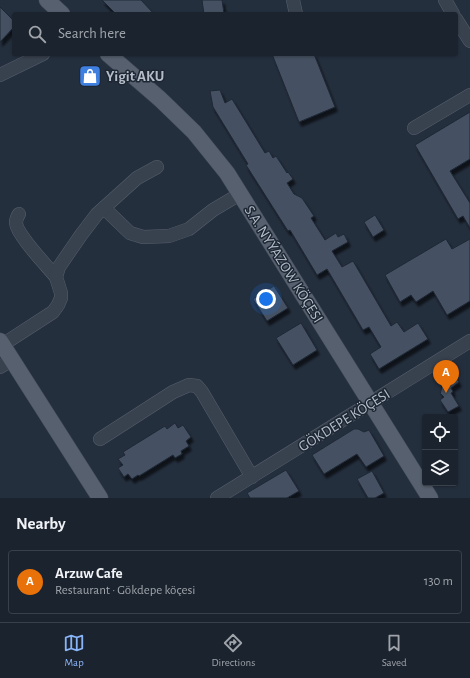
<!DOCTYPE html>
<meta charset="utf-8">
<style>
body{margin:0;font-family:"Alegreya Sans",sans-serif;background:#242b36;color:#f1f3f6}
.controls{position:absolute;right:12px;bottom:12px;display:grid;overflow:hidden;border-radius:4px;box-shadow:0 1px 3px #0004}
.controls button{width:36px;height:36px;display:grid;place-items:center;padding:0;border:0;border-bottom:1px solid #39404a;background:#1b232e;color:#f1f3f6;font:20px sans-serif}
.you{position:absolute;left:266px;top:299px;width:14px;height:14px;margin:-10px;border:3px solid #fff;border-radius:50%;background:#1a73e8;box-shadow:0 0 0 6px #1a73e833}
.badge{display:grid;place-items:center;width:26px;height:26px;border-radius:50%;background:#8ab4f8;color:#fff;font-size:13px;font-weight:700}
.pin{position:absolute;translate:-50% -33px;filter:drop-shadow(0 1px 2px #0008)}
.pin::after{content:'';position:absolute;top:21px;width:14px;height:12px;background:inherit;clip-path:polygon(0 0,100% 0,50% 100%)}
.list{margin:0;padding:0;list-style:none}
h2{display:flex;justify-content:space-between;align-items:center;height:52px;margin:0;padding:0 16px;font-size:17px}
h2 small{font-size:13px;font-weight:400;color:#a0a4aa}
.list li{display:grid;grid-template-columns:26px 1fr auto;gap:12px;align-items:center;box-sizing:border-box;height:64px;margin:0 8px 8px;padding:0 8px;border:1px solid #39404a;border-radius:4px}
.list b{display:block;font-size:15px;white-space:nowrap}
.list p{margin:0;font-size:13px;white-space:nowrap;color:#a0a4aa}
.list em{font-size:13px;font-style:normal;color:#a0a4aa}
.icon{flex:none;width:22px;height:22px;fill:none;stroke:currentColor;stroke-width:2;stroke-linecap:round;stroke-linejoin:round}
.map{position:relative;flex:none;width:470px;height:498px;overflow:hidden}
.search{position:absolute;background:#1b232e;box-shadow:0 1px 3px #0004;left:12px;right:12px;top:12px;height:44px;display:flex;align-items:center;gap:10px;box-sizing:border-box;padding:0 14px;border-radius:4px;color:#a0a4aa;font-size:15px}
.sheet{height:124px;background:#1b232e}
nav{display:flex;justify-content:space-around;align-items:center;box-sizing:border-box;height:56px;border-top:1px solid #39404a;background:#1b232e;font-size:11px;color:#a0a4aa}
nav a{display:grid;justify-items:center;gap:2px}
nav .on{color:#8ab4f8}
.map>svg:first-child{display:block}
</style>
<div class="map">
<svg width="470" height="498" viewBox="0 0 470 498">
<defs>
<filter id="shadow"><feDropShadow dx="2.5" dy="4.5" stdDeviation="1" flood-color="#0009"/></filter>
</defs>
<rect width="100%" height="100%" fill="#242f3e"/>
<g fill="#455162" stroke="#1f2835" filter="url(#shadow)">
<polygon points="102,0 141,0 154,14 116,14"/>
<polygon points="202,0 222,0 224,14 204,14"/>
<polygon points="0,7 14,21 14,27 0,42"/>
<polygon points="272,54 314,54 335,107 299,122"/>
<polygon points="220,90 225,103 232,99 265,153 269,151 273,158 276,156 287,173 288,172 293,179 287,183 294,194 302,198 314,216 311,218 325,240 336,233 338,237 344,234 348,242 332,251 342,267 353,261 391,326 397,322 404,332 418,323 428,339 379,369 370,354 381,347 369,327 363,330 327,269 317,275 290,230 288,231 246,165 248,164 213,107 210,91"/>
<polygon points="470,112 470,159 450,171 470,203 470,228 463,216 458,219 415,145"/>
<polygon points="375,215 384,230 373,237 364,222"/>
<polygon points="446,239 452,249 470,239 470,301 447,315 433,291 416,302 411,295 400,302 385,275"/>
<polygon points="274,286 288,308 267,321 253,299"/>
<polygon points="301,323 317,350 293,365 276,338"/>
<polygon points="454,374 459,382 451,388 453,392 451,393 459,406 448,412 440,400 444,397 441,394 440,395 444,377 445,379"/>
<polygon points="175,423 178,428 183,425 191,437 186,441 189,446 181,451 182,454 175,458 173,455 139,476 138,475 132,479 128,474 124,477 118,468 123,465 118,459 125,455 123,452 165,426 167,429"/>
<polygon points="354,429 358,429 364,432 369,430 384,456 366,467 357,454 324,474 312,455"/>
<polygon points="286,470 299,491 287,498 250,498 247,493"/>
<polygon points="372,471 384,493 375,498 368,498 357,479"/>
</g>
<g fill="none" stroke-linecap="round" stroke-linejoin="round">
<g stroke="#565f6c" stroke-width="14">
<g id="minor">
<polyline points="293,0 296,14"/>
<polyline points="445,0 453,14"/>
<polyline points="456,19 470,41"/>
<polyline points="0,75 43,54"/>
<polyline points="414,128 470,95"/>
<polyline points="104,208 130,233 143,237 169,236 189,229 213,210 240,194"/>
<path d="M19 214C17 217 16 220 16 223 17 235 47 266 56 277"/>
<polyline points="2,345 53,312 58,305 61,298 61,293 56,277 59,267 81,235 97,214 137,178 157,167"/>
<polyline points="0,367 12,360"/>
<polyline points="100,439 173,392 189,385 197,386 202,392 252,477"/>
<polyline points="217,498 470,341"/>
</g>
</g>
<g stroke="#414a57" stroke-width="17">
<g id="major">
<polyline points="47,0 62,14"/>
<polyline points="108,54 160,99 194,132 227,173 430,498"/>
<polyline points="0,341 100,498"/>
</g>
</g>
<use href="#minor" stroke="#38414e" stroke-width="13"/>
<use href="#major" stroke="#56606e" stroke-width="16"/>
</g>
<defs>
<g id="shop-square" transform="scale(1.15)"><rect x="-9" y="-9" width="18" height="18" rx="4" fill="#3f7fe0" stroke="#1d2633"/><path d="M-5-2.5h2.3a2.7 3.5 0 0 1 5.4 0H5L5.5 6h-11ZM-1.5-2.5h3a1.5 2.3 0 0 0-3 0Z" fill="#fff"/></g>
</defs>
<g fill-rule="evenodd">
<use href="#shop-square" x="90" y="76"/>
</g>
<g text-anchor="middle" stroke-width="3" stroke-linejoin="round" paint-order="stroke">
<g font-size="15" font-weight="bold" fill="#b4bcc9" stroke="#1d2633" text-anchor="start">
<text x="106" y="81">Yigit AKU</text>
</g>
<g font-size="15" fill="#b4bcc9" stroke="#1d2633">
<text transform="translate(284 264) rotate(58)" y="5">S.A. NYÝAZOW KÖÇESI</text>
<text transform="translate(344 420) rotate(-32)" y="5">GÖKDEPE KÖÇESI</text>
</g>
</g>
</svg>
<div class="controls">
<button><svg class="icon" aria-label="locate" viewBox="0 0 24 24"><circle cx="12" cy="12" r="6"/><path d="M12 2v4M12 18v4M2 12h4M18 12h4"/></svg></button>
<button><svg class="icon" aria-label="layers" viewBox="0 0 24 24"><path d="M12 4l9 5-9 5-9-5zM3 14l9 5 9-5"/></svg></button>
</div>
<div class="you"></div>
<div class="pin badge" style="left:446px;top:393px;background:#e8710a">A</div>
<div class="search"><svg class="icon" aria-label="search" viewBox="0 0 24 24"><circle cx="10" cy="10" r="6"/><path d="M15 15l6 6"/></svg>Search here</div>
</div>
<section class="sheet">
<h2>Nearby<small></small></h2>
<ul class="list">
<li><span class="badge" style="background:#e8710a">A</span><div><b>Arzuw Cafe</b><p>Restaurant · Gökdepe köçesi</p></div><em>130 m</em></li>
</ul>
</section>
<nav>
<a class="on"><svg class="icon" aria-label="map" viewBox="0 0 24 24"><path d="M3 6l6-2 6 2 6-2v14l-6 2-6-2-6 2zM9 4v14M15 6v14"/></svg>Map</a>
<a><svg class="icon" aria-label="directions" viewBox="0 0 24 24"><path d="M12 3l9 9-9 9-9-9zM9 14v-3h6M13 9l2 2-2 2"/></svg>Directions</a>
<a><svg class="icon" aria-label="saved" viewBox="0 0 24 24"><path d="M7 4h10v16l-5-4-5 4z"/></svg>Saved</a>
</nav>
